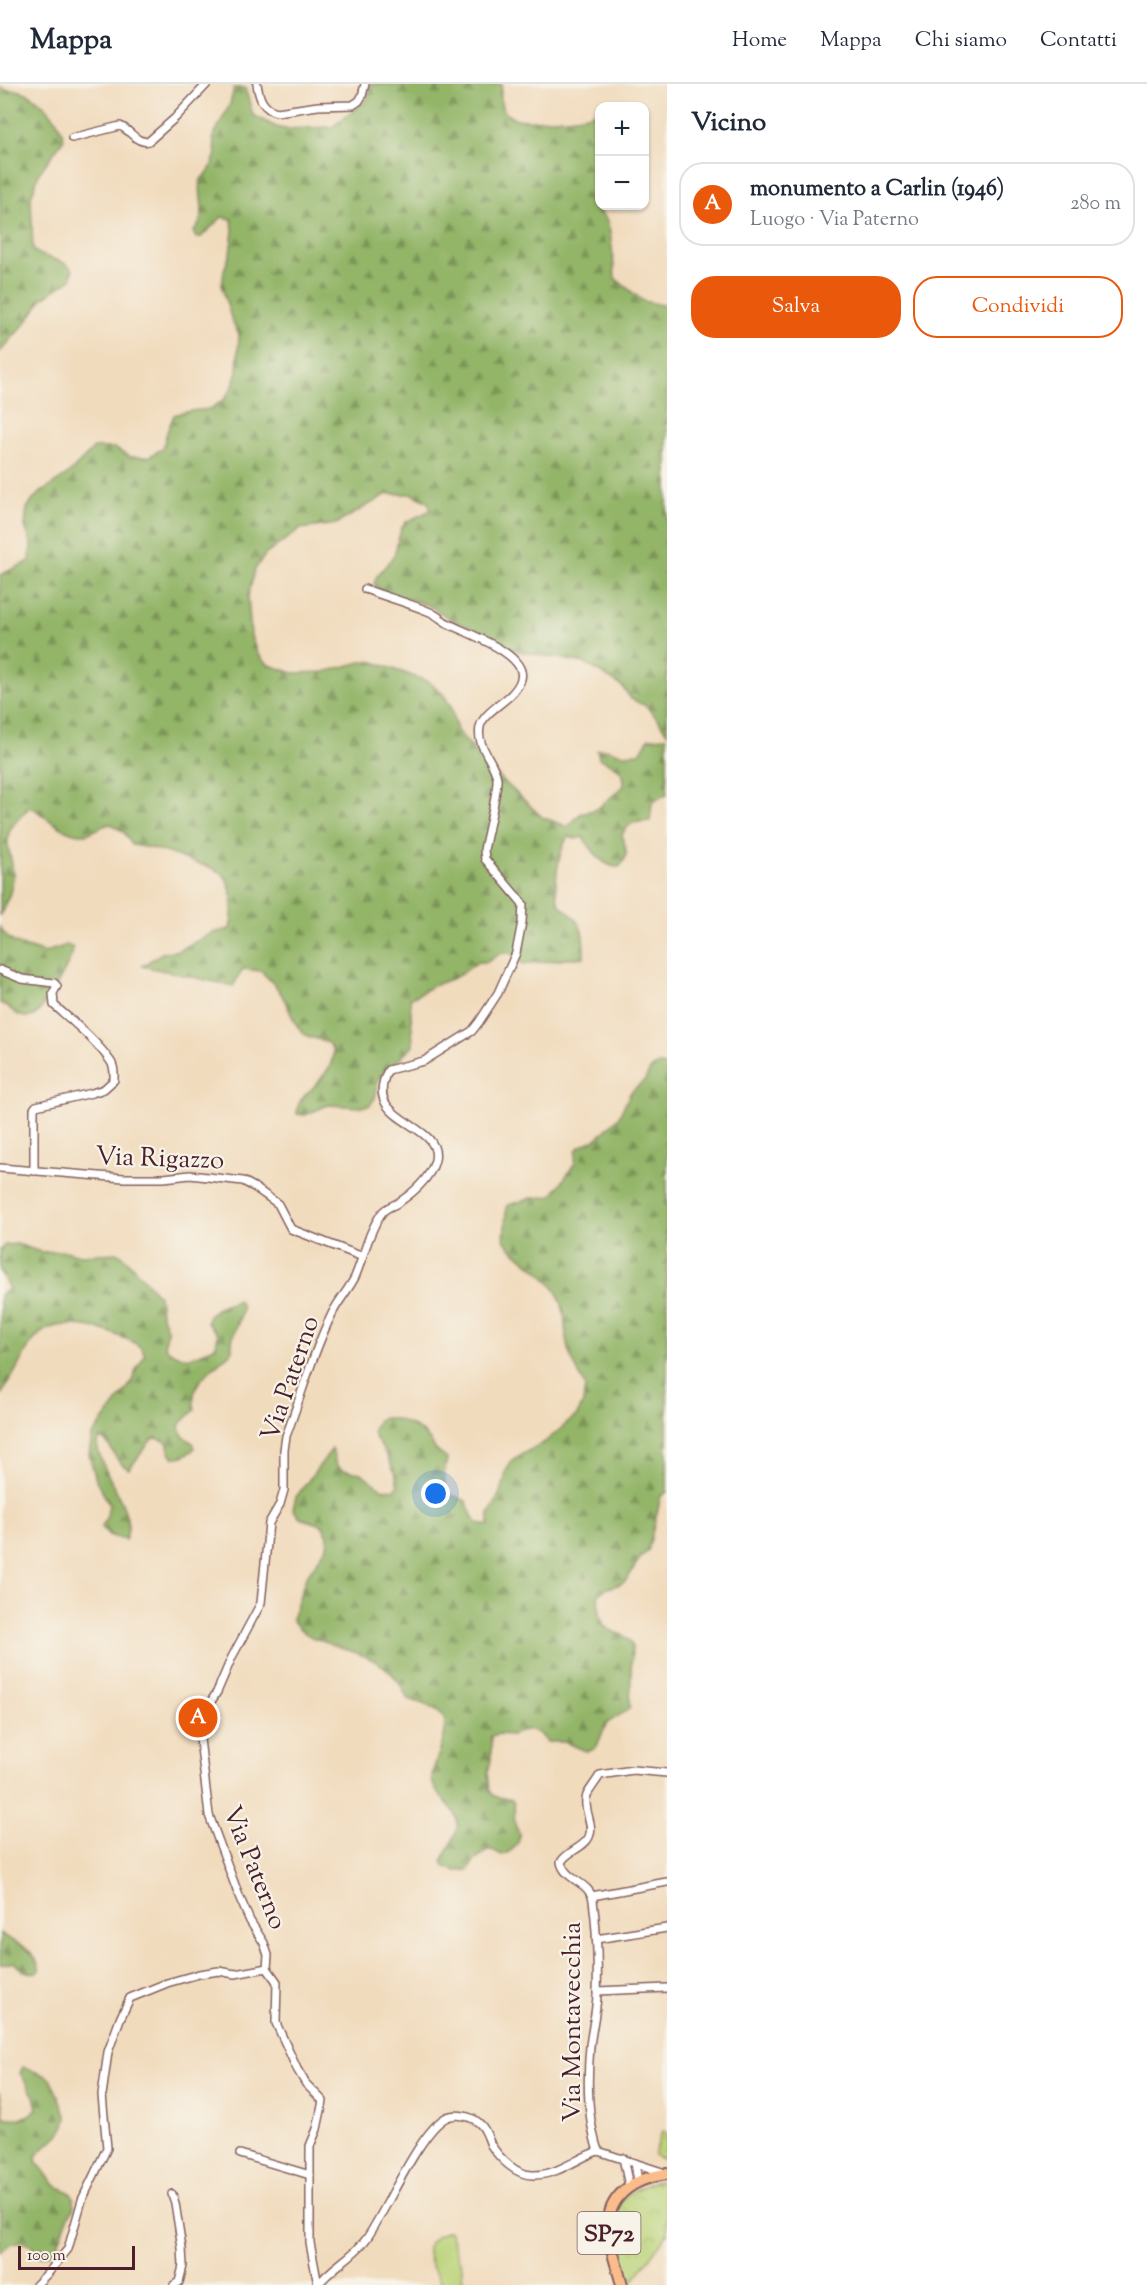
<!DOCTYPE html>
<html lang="it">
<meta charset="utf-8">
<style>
body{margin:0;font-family:"Sorts Mill Goudy",serif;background:#f2f2f3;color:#1f2937}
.controls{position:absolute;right:18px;top:18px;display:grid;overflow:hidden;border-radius:12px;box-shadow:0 2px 4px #0004}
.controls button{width:54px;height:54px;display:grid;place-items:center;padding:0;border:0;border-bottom:2px solid #e0e1e3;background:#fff;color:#1f2937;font:30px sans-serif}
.scale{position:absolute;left:18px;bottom:15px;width:117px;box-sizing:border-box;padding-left:6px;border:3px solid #4a1f2b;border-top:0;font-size:16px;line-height:21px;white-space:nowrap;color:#4a1f2b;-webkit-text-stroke:4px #f7f3e8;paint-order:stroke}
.you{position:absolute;left:436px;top:1410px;width:21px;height:21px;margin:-15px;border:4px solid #fff;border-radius:50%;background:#1a73e8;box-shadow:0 0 0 9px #1a73e833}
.badge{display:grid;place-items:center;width:39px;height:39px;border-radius:50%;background:#ea580c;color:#fff;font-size:20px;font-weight:700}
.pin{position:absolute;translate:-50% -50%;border:3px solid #fff;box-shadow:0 2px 6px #0006}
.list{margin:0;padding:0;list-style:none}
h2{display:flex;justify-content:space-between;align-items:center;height:78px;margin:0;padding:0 24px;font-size:26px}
h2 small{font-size:20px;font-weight:400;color:#747a83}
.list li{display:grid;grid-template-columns:39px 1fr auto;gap:18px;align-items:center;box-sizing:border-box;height:84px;margin:0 12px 12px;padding:0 12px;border:2px solid #e0e1e3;border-radius:24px}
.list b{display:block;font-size:22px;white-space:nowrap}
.list p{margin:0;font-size:20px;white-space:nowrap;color:#747a83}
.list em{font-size:20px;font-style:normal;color:#747a83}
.actions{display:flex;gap:12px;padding:18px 24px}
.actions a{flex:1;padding:14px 0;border:2px solid #ea580c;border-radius:24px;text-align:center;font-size:21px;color:#ea580c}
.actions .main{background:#ea580c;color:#fff}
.map{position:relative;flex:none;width:667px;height:2201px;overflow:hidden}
header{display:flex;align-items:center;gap:36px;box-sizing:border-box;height:84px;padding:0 30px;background:#fff;border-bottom:2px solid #e0e1e3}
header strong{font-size:28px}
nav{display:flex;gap:33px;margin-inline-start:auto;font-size:21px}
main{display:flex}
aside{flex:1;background:#fff}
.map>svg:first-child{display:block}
</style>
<header>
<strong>Mappa</strong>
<nav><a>Home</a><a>Mappa</a><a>Chi siamo</a><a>Contatti</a></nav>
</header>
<main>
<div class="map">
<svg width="667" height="2201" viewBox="0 0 667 2201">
<defs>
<pattern id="forest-firs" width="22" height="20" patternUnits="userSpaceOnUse" patternTransform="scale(1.5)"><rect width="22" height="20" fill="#93b568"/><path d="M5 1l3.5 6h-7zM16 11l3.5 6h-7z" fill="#7a9356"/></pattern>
<pattern id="park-crowns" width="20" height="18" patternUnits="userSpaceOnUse" patternTransform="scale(1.5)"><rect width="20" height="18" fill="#bad378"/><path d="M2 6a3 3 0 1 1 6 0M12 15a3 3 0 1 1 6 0" fill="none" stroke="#a1b568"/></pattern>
<pattern id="garden-dots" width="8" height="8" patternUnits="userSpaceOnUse" patternTransform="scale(1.5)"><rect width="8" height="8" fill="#bad378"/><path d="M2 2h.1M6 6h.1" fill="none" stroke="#a1b568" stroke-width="1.8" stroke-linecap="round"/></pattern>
</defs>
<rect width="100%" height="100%" fill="#f7f3e8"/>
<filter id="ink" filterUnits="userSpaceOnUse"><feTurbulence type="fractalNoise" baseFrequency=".0167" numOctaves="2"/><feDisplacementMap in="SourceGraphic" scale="12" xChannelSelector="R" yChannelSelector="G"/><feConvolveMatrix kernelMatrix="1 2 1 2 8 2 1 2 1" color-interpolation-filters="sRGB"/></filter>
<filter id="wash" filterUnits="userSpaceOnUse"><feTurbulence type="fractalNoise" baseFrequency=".008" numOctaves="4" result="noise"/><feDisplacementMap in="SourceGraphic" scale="24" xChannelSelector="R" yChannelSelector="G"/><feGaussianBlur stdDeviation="1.35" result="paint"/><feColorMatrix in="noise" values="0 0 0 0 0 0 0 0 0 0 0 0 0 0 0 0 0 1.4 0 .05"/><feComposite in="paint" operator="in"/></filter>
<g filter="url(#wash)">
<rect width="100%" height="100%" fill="#f1dbbd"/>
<path fill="#bad378" stroke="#827952" stroke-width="1.5" d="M449 2147 462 2184 463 2201H442C430 2179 414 2156 449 2147Z"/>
<g fill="url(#forest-firs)" stroke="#6e6a4a" stroke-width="1.5">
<path d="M370 0H502C494 40 520 37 549 35 566 34 583 34 599 27V97L590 114C594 126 602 127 607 137 611 146 614 182 615 194L643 217 667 222V649L657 634 646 622 631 615 622 602 585 579 512 566 483 549 452 536 430 522 380 506 374 500 377 492 394 472 401 445 406 438 431 426 428 418 413 410H387L336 440 300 445 265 471 255 485 248 512 251 552 257 569 262 575 269 581 293 589 324 588 365 577 374 578 429 598 443 610 451 622 457 647 494 688 542 733 568 743 580 730 597 725 624 702C625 683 614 682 599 674L597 666 606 665 622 670 640 669 649 654 667 653V710L652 718 650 737C636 738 629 737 622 751 626 764 630 772 619 783 602 783 592 766 583 753L575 755 568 752C559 767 551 805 560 821 563 825 567 826 571 830 584 842 584 855 584 873L523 880 510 869H501L487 878H478L456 893 432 902 410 915 413 961 402 973 383 988 378 996 375 1014 370 1021 361 1023 328 1021 305 1031 297 1030C297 1013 310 1009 320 996 326 989 335 978 333 967 329 952 312 958 303 949 291 937 289 921 280 908 275 900 267 893 261 887L243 885 233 902 142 882 162 869 180 866 212 849 230 845C233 833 233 825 232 813 228 783 215 786 190 777 168 769 156 764 132 761L124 748 111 740C102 741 96 747 89 749 70 755 47 734 33 724H28C23 731 14 738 10 746 4 760 12 773 13 787 14 804 7 817 0 832V491L30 477 31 459 25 442 27 424 37 411 67 391 94 364H114L130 373H149L163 364 167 348 174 331 190 327 210 325 224 316 233 302 237 286 239 251 231 234 222 203 224 186 230 170 233 147 232 135 222 133 201 153 196 154 193 148C210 131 197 114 201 95L210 86 216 70 213 53 230 20 234 4H245L253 31 276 43 285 45 332 43 365 18 369 10Z"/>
<path d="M0 4C8 7 17 5 24 8 42 16 60 35 64 55L39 89 31 113 33 166C45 176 63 174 73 186L71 195 42 215 28 236 0 268Z"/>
<path d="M0 843C12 864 24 860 43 869L67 861 73 864C73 877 44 923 34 932 17 937 14 924 0 919Z"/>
<path d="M661 981 667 983V1408L661 1412 648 1467C634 1477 633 1491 624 1498 614 1504 605 1501 598 1512 600 1522 598 1533 604 1541 612 1552 627 1547 632 1561L630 1624 606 1640 597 1662 592 1666 586 1667 565 1658H547L540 1650 529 1645 511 1651 498 1650 491 1652V1676L488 1688 490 1707 494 1712 512 1716C517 1724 513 1731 515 1740 516 1744 518 1746 519 1750 521 1760 511 1768 502 1771L492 1766H487L474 1777 468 1786 456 1787 445 1783 442 1778C446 1767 455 1757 457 1744 461 1722 435 1716 432 1696 430 1679 459 1642 437 1626 428 1621 416 1618 407 1614 385 1554 311 1572 292 1535L306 1493 327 1463 328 1451 322 1441 300 1434 293 1425 296 1413 332 1365 336 1380 342 1386 361 1389 381 1404 394 1406 398 1402 396 1391 386 1370 374 1352 373 1346 378 1336C392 1329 418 1343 428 1354 432 1358 433 1363 436 1366 440 1370 443 1371 447 1375 445 1384 441 1401 449 1409 453 1413 461 1414 466 1417 472 1429 472 1443 489 1441V1430L495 1420 504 1399 506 1387 513 1375 545 1358 577 1331 583 1319 585 1302C580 1291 573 1279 569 1268 563 1250 568 1231 559 1213 547 1188 520 1177 504 1156L506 1127 508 1121 532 1114 550 1112 555 1108 575 1079 576 1067 579 1063 596 1055 618 1034 631 1008 645 996 650 986 655 982Z"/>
<path d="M17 1160 41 1168 65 1167 80 1171 118 1169 123 1172 159 1212 161 1230 168 1247 165 1258 166 1264C187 1280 194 1273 216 1262L218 1250 207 1239 208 1233 216 1225 238 1216 242 1222C242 1241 230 1245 232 1267 214 1286 187 1296 195 1326L179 1341C180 1351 185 1354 193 1359L195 1364C189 1370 182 1374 173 1373L170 1369 167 1358 156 1354 151 1356 129 1385C113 1378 113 1359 100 1354L97 1359C99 1389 139 1429 125 1456L109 1451 102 1443 107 1432 109 1420 96 1396 89 1370 92 1352 132 1298 136 1286 145 1271C142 1259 123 1254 112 1249 99 1244 85 1241 71 1241 62 1241 51 1242 44 1247 28 1255 13 1297 0 1312V1211L9 1205 0 1187V1166L5 1161Z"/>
<path d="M0 1849C19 1863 33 1861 40 1886L38 1888C28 1890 20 1886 14 1878L0 1881Z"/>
<path d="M23 1983 46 1992 51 1996 67 2033C65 2053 46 2059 36 2072L37 2079C45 2086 48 2094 54 2100 60 2106 70 2105 73 2113 77 2122 71 2127 68 2134 61 2149 59 2172 39 2172 36 2170 35 2166 33 2164 23 2152 8 2160 0 2168V2008L4 2033C16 2036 30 2034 37 2024L34 2012 20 1989Z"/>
</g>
<path fill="url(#park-crowns)" stroke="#827952" stroke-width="1.5" d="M656 2097H667V2150L630 2201H628C614 2154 595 2116 656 2097Z"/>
<polygon fill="url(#garden-dots)" stroke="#827952" stroke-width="1.5" points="662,2047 667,2049 667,2077 654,2071"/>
</g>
<g filter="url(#ink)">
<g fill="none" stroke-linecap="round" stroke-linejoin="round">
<g stroke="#84615e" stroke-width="10">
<g id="minor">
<path d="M257 0C259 14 263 25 277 28L318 22 353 21 359 17 362 12 365 0"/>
<path d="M72 54 120 42C131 46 136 60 149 57L175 34 207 0"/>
<path d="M0 886 22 895 54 899 57 902 53 909 54 921C72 937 98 958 111 978 115 984 114 990 114 996L104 1005 92 1009 36 1022 34 1025V1087"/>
<polyline points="0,1084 124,1094 164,1094 190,1091 243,1097 254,1103 278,1120 291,1145 363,1173"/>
<polyline points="592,1812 667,1798"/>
<polyline points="596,1855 667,1844"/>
<polyline points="267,1884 277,1898 276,1939 297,1985 306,2000 323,2017 317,2045 310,2062 310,2159 318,2201"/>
<polyline points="597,1907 667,1904"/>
<path d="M598 2067C587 2034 587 1996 590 1962 592 1945 596 1929 597 1912 598 1880 597 1847 593 1816 590 1798 564 1796 561 1778 567 1767 584 1764 589 1753 595 1740 582 1725 587 1711 590 1705 596 1698 600 1691L633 1686 667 1689"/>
<polyline points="240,2070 310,2091"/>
<polyline points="623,2074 629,2102"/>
<polyline points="635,2079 638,2097"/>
<polyline points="172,2110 175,2119 182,2164 183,2182 179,2198 174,2201"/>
<path d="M36 2201 48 2189 68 2165 82 2116 107 2064 102 2011 108 1968 120 1935 130 1914 167 1899 199 1890 219 1887 235 1890 267 1884 268 1871 264 1859 250 1837 239 1812 209 1731 198 1638 217 1608 232 1573 261 1519 269 1439 280 1420 284 1406V1366L286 1352C301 1313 312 1270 331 1232 337 1218 348 1207 355 1193 364 1172 368 1149 381 1130 385 1124 390 1123 396 1120 411 1111 431 1094 435 1076 443 1037 360 1040 388 986L424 977 472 947 479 938 498 909 516 869 522 838 523 820 485 775 484 766C487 750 498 707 497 694 494 676 476 663 480 643 484 625 515 616 521 595 528 570 466 549 449 540 443 537 437 531 430 528 409 519 386 513 365 505"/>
<path d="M318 2201C331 2183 354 2173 367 2154 386 2127 420 2046 447 2033 457 2029 473 2032 481 2041 486 2046 488 2054 491 2061 500 2075 517 2092 534 2091 558 2091 577 2074 598 2067L665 2089"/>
</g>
</g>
<g stroke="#84615e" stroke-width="14">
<path id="primary" d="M622 2201C618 2185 611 2167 609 2150 604 2112 634 2094 667 2090"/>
</g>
<use href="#minor" stroke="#fff" stroke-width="7"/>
<use href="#primary" stroke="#fabc8b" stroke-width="10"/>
</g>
</g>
<g text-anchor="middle" stroke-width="4.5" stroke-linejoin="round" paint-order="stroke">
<rect fill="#f7f3e8" stroke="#7e5f64" stroke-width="1.5" x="577.5" y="2128" width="63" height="42" rx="4.5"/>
<g font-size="24" font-weight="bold" fill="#4a1f2b">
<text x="609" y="2157">SP72</text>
</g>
<g font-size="26" fill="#4a1f2b" stroke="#f7f3e8">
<text transform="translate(160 1073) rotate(2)" y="9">Via Rigazzo</text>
<text transform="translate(289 1294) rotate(-71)" y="9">Via Paterno</text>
<text transform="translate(256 1783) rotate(68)" y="9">Via Paterno</text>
<text transform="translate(571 1938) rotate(-90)" y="9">Via Montavecchia</text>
</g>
</g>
</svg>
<div class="controls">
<button>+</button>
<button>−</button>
</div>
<div class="scale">100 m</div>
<div class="you"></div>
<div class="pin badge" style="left:198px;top:1634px">A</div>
</div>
<aside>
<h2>Vicino<small></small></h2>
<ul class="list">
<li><span class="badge">A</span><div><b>monumento a Carlin (1946)</b><p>Luogo · Via Paterno</p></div><em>280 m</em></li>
</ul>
<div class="actions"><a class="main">Salva</a><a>Condividi</a></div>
</aside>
</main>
